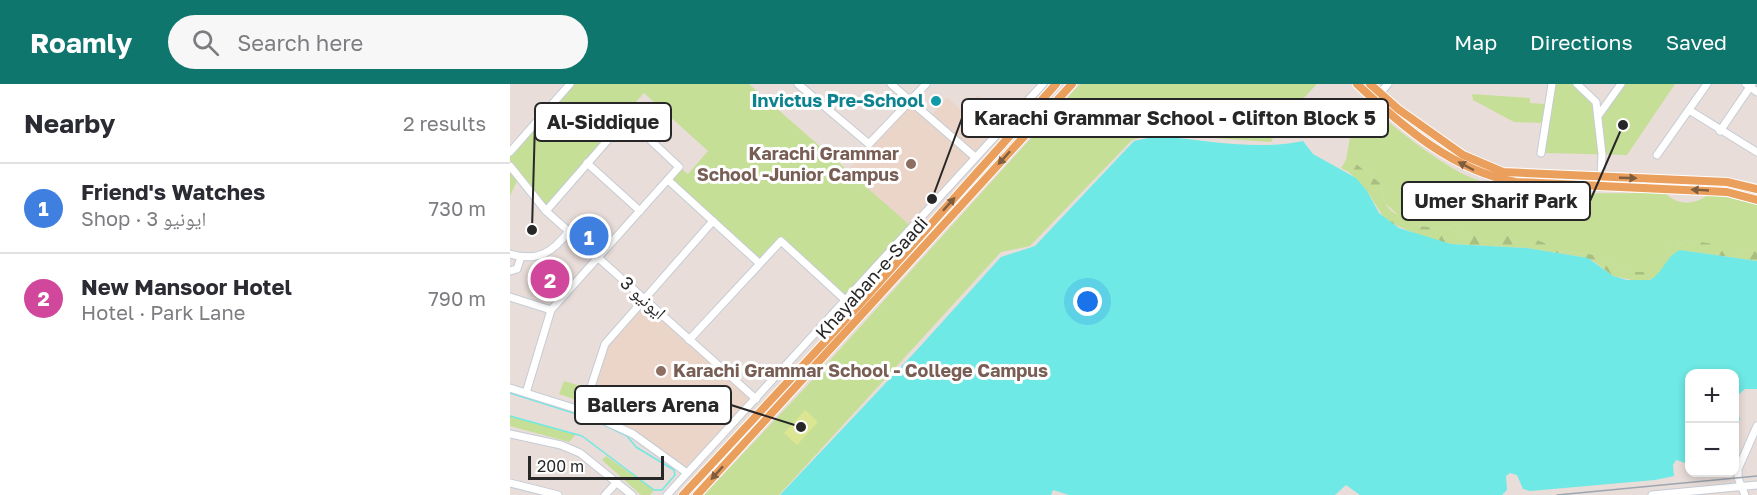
<!DOCTYPE html>
<meta charset="utf-8">
<style>
body{margin:0;font-family:"Golos Text","Noto Naskh Arabic",sans-serif;background:#f7f7f7;color:#2b2b33}
.controls{position:absolute;right:18px;bottom:18px;display:grid;overflow:hidden;border-radius:12px;box-shadow:0 3px 9px #0003}
.controls button{width:54px;height:54px;display:grid;place-items:center;padding:0;border:0;border-bottom:2px solid #e1e1e2;background:#fff;color:#2b2b33;font:30px sans-serif}
.scale{position:absolute;left:18px;bottom:15px;width:136px;box-sizing:border-box;padding-left:6px;border:3px solid #272727;border-top:0;font-size:16px;line-height:21px;white-space:nowrap;color:#272727;-webkit-text-stroke:4px #fff;paint-order:stroke}
.you{position:absolute;left:578px;top:218px;width:21px;height:21px;margin:-15px;border:4px solid #fff;border-radius:50%;background:#1a73e8;box-shadow:0 0 0 9px #1a73e833}
.badge{display:grid;place-items:center;width:39px;height:39px;border-radius:50%;background:#0f766e;color:#fff;font-size:20px;font-weight:700}
.pin{position:absolute;translate:-50% -50%;border:3px solid #fff;box-shadow:0 2px 6px #0006}
.list{margin:0;padding:0;list-style:none}
h2{display:flex;justify-content:space-between;align-items:center;height:78px;margin:0;padding:0 24px;font-size:26px}
h2 small{font-size:20px;font-weight:400;color:#7c7c81}
.list li{display:grid;grid-template-columns:39px 1fr auto;gap:18px;align-items:center;box-sizing:border-box;height:90px;padding:0 24px;border-top:2px solid #e1e1e2}
.list b{display:block;font-size:22px;white-space:nowrap}
.list p{margin:0;font-size:20px;white-space:nowrap;color:#7c7c81}
.list em{font-size:20px;font-style:normal;color:#7c7c81}
.icon{flex:none;width:33px;height:33px;fill:none;stroke:currentColor;stroke-width:2;stroke-linecap:round;stroke-linejoin:round}
.map{position:relative;flex:none;width:1247px;height:411px;overflow:hidden}
header{display:flex;align-items:center;gap:36px;box-sizing:border-box;height:84px;padding:0 30px;background:#0f766e;color:#fff}
header strong{font-size:28px}
nav{display:flex;gap:33px;margin-inline-start:auto;font-size:21px}
.search{width:420px;height:54px;background:#f7f7f7;display:flex;align-items:center;gap:15px;box-sizing:border-box;padding:0 21px;border-radius:33px;color:#7c7c81;font-size:22px}
main{display:flex}
aside{flex:1;background:#fff}
.map>svg:first-child{display:block}
</style>
<header>
<strong>Roamly</strong>
<div class="search"><svg class="icon" aria-label="search" viewBox="0 0 24 24"><circle cx="10" cy="10" r="6"/><path d="M15 15l6 6"/></svg>Search here</div>
<nav><a>Map</a><a>Directions</a><a>Saved</a></nav>
</header>
<main>
<aside>
<h2>Nearby<small>2 results</small></h2>
<ul class="list">
<li><span class="badge" style="background:#3f7fe0">1</span><div><b>Friend's Watches</b><p>Shop · ایونیو 3</p></div><em>730 m</em></li>
<li><span class="badge" style="background:#d1479c">2</span><div><b>New Mansoor Hotel</b><p>Hotel · Park Lane</p></div><em>790 m</em></li>
</ul>
</aside>
<div class="map">
<svg width="1247" height="411" viewBox="0 0 1247 411">
<defs>
<pattern id="forest-firs" width="22" height="20" patternUnits="userSpaceOnUse" patternTransform="scale(1.5)"><rect width="22" height="20" fill="#c5df96"/><path d="M5 1l3.5 6h-7zM16 11l3.5 6h-7z" fill="#a9bf81"/></pattern>
</defs>
<rect width="100%" height="100%" fill="#e9ddd9"/>
<g fill="#ebd5c8">
<polygon points="467,11 497,38 403,144 337,87 400,18 419,34 437,13 452,27"/>
<polygon points="134,215 246,315 177,389 146,365 73,327 95,260"/>
</g>
<g fill="#c5df96">
<polygon points="62,0 239,0 403,144 340,217 271,157 249,179 158,96 169,83 178,90 198,67 134,9 114,31 117,34 36,127 8,95 0,112 0,68"/>
<polygon points="570,0 807,0 789,19 786,17 763,47 765,50 761,58 646,50 622,56 520,162 491,168 269,411 194,411 294,305"/>
<polygon points="1043,0 1067,0 1086,18 1088,29 1109,0 1165,0 1117,71 1033,69"/>
<polygon points="962,10 1020,14 1020,19 1035,20 1033,39 1004,38 963,16"/>
<path d="M859 22C888 46 918 71 951 89 1003 116 1097 108 1155 109 1168 122 1184 121 1198 111L1225 114 1247 121V169L1242 164 1229 166 1178 156 1167 163 1162 160 1153 177 1139 188H1117L1086 171 1048 167 1044 162 1032 159 952 150 943 145 908 142 894 136 875 119 870 99 845 79 839 88 831 84 836 76 841 48 838 45Z"/>
<polygon points="54,297 77,304 72,318 49,310"/>
<polygon points="0,332 66,350 59,358 0,342"/>
<polygon points="96,372 144,406 140,411 131,411 92,376"/>
</g>
<polygon fill="url(#forest-firs)" points="845,79 870,99 875,119 881,127 908,142 943,145 952,150 1014,153 1024,158 1027,156 1037,160 1043,159 1048,167 1086,171 1117,188 1138,188 1141,178 1153,177 1162,160 1167,163 1178,156 1216,162 1222,159 1229,166 1242,164 1247,169 1247,177 1170,166 1145,194 1132,198 1103,192 1082,176 1072,173 1017,164 941,160 916,154 876,137 857,107 839,88"/>
<polygon fill="#dce692" points="295,326 308,338 287,361 274,349"/>
<path fill="#6ee9e5" d="M647 52C694 56 746 67 793 57L803 70 846 94 857 107 869 129 889 144 941 160 1017 164 1078 174 1103 192 1117 196H1140C1153 189 1156 172 1170 166L1247 177V305H1235L1227 312 1225 321 1230 335 1225 348 1224 290H1180L1179 380 1166 376 1163 381 1164 392 1145 396 1020 407 1013 405 1007 391 1000 389 996 392 997 406 992 411H850L836 401 825 411H559L543 406 541 411H270L406 267 491 173 525 162 624 57Z"/>
<g fill="none" stroke-linecap="round" stroke-linejoin="round">
<polyline stroke="#6ee9e5" stroke-width="1.5" points="0,309 82,335 117,352 126,363 164,386 165,391 152,406 144,406 72,352 0,332"/>
<g stroke="#c4ccd5" stroke-width="9">
<g id="minor">
<polyline points="288,0 359,60 416,0"/>
<polyline points="381,0 465,73"/>
<polyline points="1067,0 1086,18 1092,70 1091,93"/>
<polyline points="1236,0 1247,8"/>
<polyline points="870,9 878,0"/>
<polyline points="1179,26 1247,68"/>
<polyline points="1088,32 1111,0"/>
<polyline points="1210,47 1242,0"/>
<polyline points="0,68 60,0"/>
<polyline points="1031,69 1042,0"/>
<polyline points="1147,71 1197,0"/>
<polyline points="77,79 130,127"/>
<polyline points="0,82 36,127 246,315"/>
<polyline points="158,96 249,179"/>
<path d="M0 170C28 178 42 169 59 147"/>
<polyline points="0,187 7,185 11,173"/>
<polyline points="0,213 41,226"/>
<polyline points="179,256 271,157 345,225"/>
<polyline points="0,304 73,327 95,260 203,137"/>
<polyline points="16,309 41,226 169,83 117,34 36,127"/>
<polyline points="73,327 123,350 177,389"/>
<polyline points="0,350 51,361 70,369 122,411"/>
<polyline points="0,399 48,411"/>
<polyline points="95,411 107,398"/>
<polyline points="157,411 533,0"/>
<polyline points="1142,411 1247,401"/>
<polyline points="1235,411 1228,394 1228,385 1247,342"/>
</g>
</g>
<g stroke="#fff" stroke-width="10">
<g id="major">
<path d="M847 0C892 42 943 87 1006 98L1217 108 1247 116"/>
<polyline points="860,0 888,25 953,71 993,88 1217,98 1247,105"/>
<polyline points="173,411 349,221 546,0"/>
<polyline points="187,411 562,0"/>
</g>
</g>
<use href="#minor" stroke="#fff" stroke-width="7"/>
<use href="#major" stroke="#eb9f5d" stroke-width="8"/>
<polyline stroke="#9ca5b1" stroke-width="1.5" points="1047,411 1247,392"/>
</g>
<defs><path id="oneway-solid" d="M-6-.8H1V-3.2L6.5 0L1 3.2V.8H-6Z" transform="scale(1.5)"/></defs>
<g fill="#7f5d3f">
<use href="#oneway-solid" transform="translate(494 74) rotate(132)"/>
<use href="#oneway-solid" transform="translate(956 82) rotate(-152)"/>
<use href="#oneway-solid" transform="translate(1118 94) rotate(2)"/>
<use href="#oneway-solid" transform="translate(1190 106) rotate(-177)"/>
<use href="#oneway-solid" transform="translate(439 120) rotate(-48)"/>
<use href="#oneway-solid" transform="translate(207 389) rotate(132)"/>
</g>
<circle fill="#0f9aa8" stroke="#fff" stroke-width="2" cx="426" cy="17" r="6"/>
<g fill="#8d6e63" stroke="#fff" stroke-width="2">
<circle cx="401" cy="80" r="6"/>
<circle cx="151" cy="287" r="6"/>
</g>
<g text-anchor="middle" stroke-width="6" stroke-linejoin="round" paint-order="stroke">
<g font-size="18" font-weight="bold" fill="#0d838f" stroke="#fff" text-anchor="end">
<text x="414" y="23">Invictus Pre-School</text>
</g>
<g font-size="18" font-weight="bold" fill="#785e54" stroke="#fff" text-anchor="end">
<text x="389" y="76">Karachi Grammar<tspan x="389" dy="21">School -Junior Campus</tspan></text>
<text x="163" y="293" text-anchor="start">Karachi Grammar School - College Campus</text>
</g>
<g font-size="18" fill="#272727" stroke="#fff">
<text transform="translate(362 194) rotate(-48)" y="6">Khayaban-e-Saadi</text>
<text transform="translate(133 214) rotate(42)" y="6">ایونیو 3</text>
</g>
</g>
<path fill="none" stroke="#272727" stroke-width="2" d="M422 115L452 34M22 146L25 38M1113 41L1080 117M291 343L221 321"/>
<g fill="#272727" stroke="#fff" stroke-width="2">
<circle cx="422" cy="115" r="6"/>
<circle cx="22" cy="146" r="6"/>
<circle cx="1113" cy="41" r="6"/>
<circle cx="291" cy="343" r="6"/>
</g>
<g fill="#fff" stroke="#272727" stroke-width="2">
<rect x="452" y="15" width="426" height="38" rx="6"/>
<rect x="25" y="19" width="136" height="38" rx="6"/>
<rect x="892" y="98" width="188" height="38" rx="6"/>
<rect x="65" y="302" width="156" height="38" rx="6"/>
</g>
<g font-size="20" text-anchor="middle" font-weight="bold" fill="#272727">
<text x="665" y="41">Karachi Grammar School - Clifton Block 5</text>
<text x="93" y="45">Al-Siddique</text>
<text x="986" y="124">Umer Sharif Park</text>
<text x="143" y="328">Ballers Arena</text>
</g>
</svg>
<div class="controls">
<button>+</button>
<button>−</button>
</div>
<div class="scale">200 m</div>
<div class="you"></div>
<div class="pin badge" style="left:79px;top:152px;background:#3f7fe0">1</div>
<div class="pin badge" style="left:40px;top:195px;background:#d1479c">2</div>
</div>
</main>
